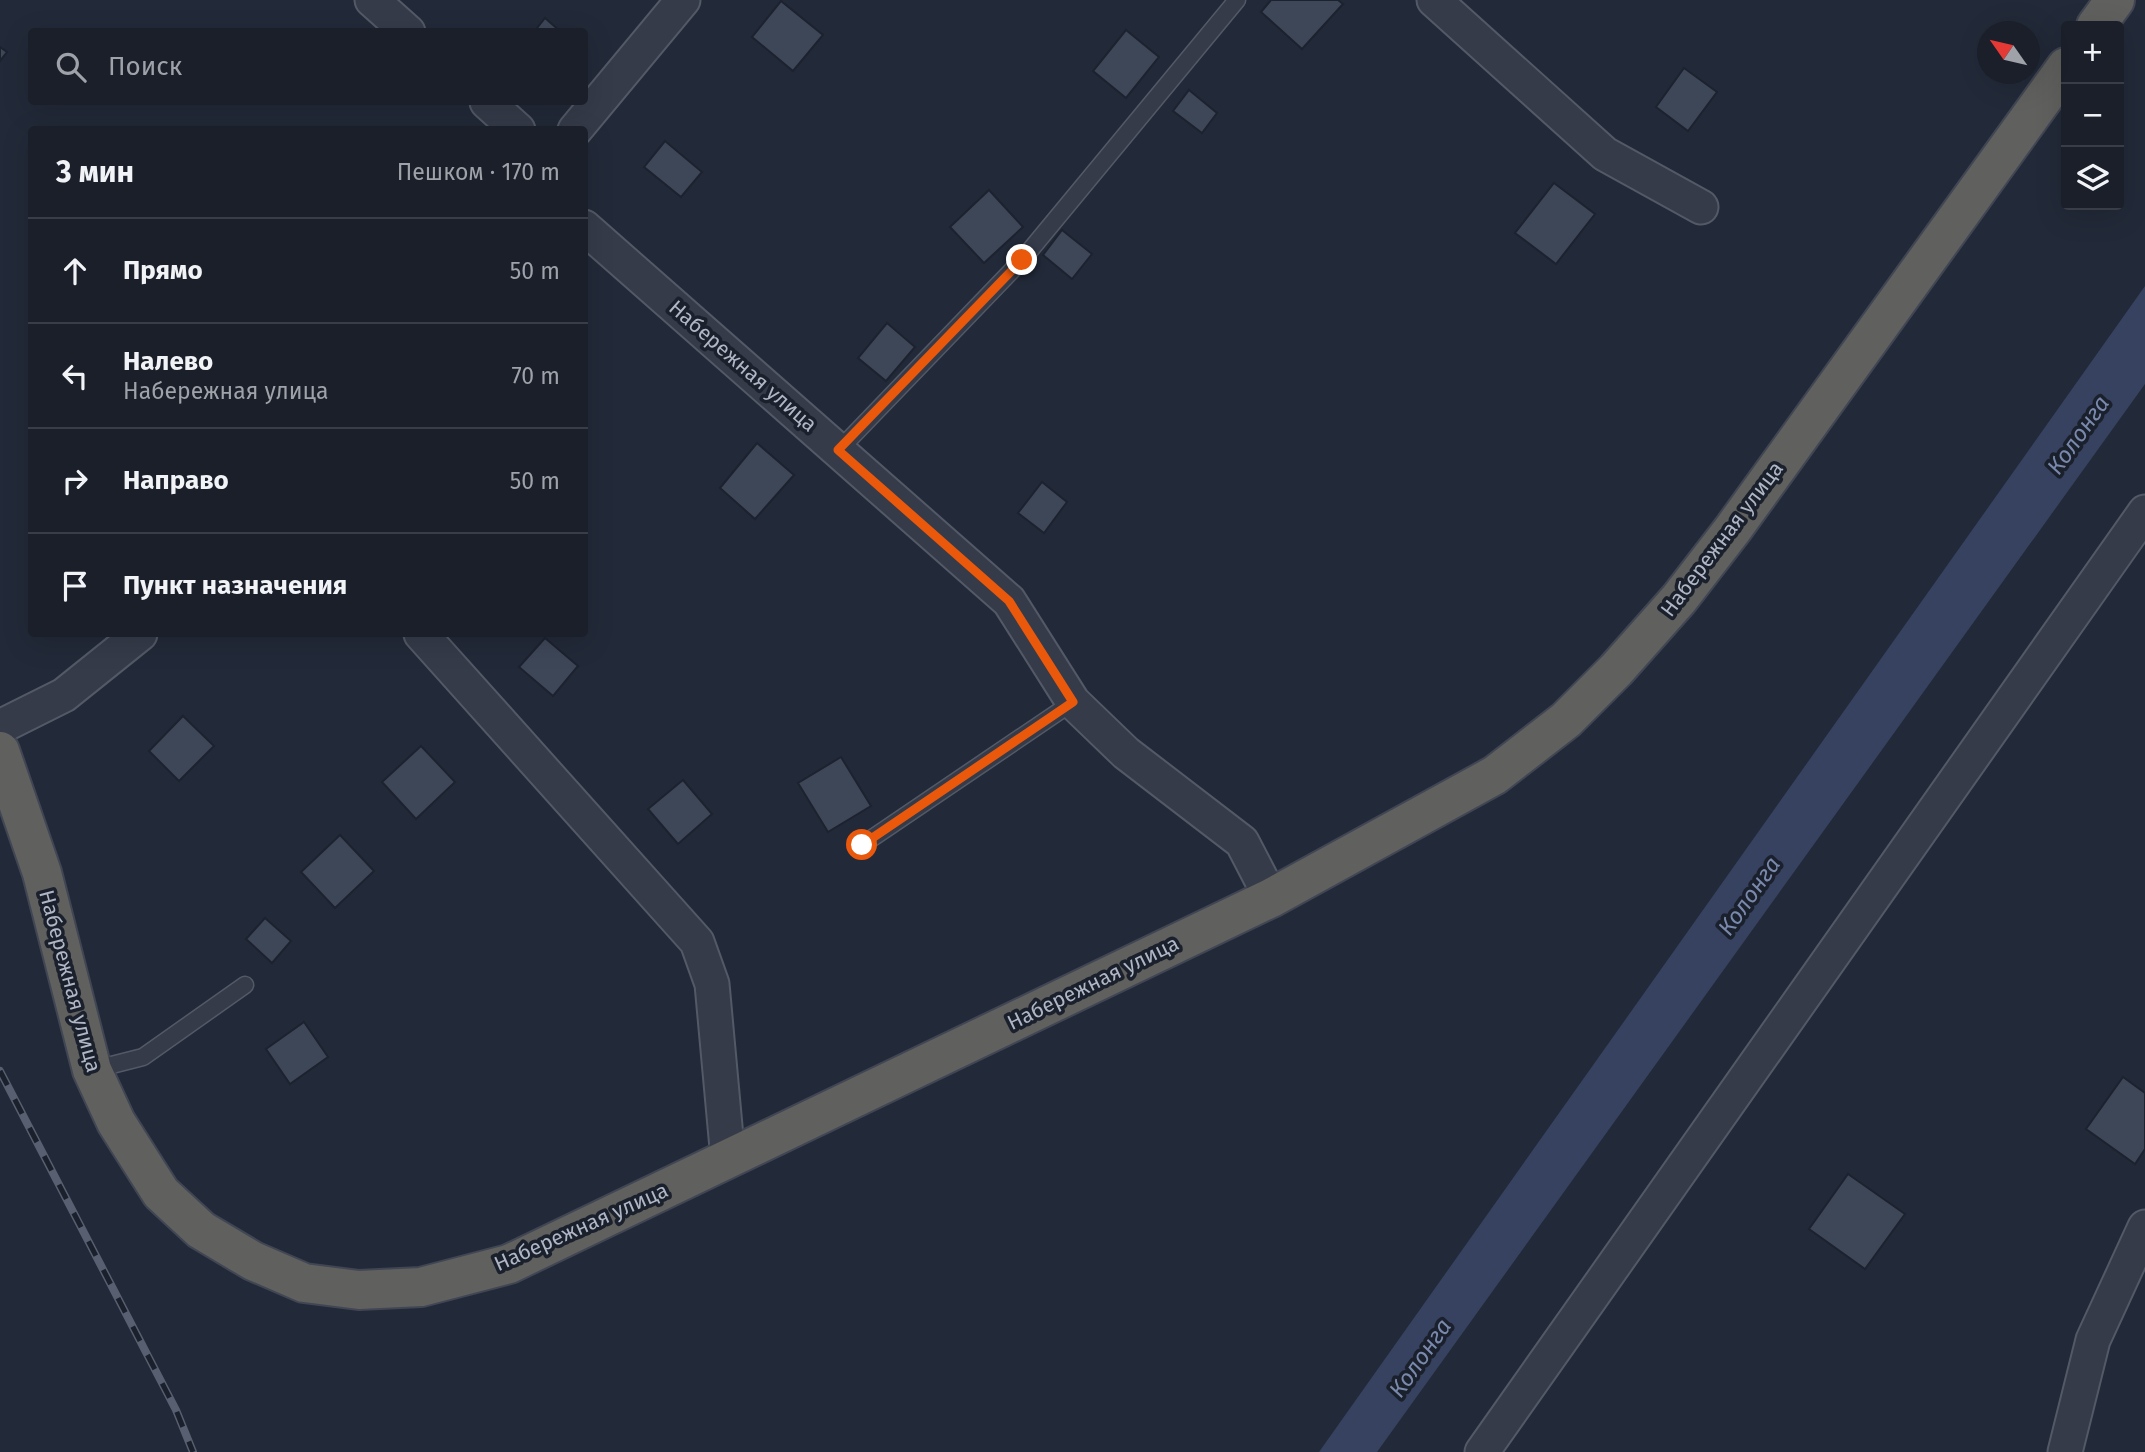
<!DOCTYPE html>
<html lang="ru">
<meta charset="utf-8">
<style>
body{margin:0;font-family:"Fira Sans",sans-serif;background:#232732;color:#f1f3f6}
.controls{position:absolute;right:21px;top:21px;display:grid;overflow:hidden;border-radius:7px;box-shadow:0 7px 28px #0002}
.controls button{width:63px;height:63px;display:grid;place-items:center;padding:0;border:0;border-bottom:2px solid #383d47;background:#1a1f2a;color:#f1f3f6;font:35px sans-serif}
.compass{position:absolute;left:1977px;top:21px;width:63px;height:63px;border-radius:50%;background:#1a1f2a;box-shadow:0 7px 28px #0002;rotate:304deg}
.stop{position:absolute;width:21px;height:21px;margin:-16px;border:5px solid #ea580c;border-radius:50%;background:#fff}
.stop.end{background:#ea580c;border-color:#fff;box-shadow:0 2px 7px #0008}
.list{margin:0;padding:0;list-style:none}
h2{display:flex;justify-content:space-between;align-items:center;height:91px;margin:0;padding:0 28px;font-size:30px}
h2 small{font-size:23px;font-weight:400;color:#9fa2a8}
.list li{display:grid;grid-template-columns:46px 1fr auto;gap:21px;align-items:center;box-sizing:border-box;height:105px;padding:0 28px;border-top:2px solid #383d47}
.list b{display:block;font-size:26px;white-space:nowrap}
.list p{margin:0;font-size:23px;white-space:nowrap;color:#9fa2a8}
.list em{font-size:23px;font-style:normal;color:#9fa2a8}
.icon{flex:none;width:38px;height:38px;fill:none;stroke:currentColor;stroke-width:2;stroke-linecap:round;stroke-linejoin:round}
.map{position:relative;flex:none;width:2145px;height:1452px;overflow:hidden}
.search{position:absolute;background:#1a1f2a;box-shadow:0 7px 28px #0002;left:28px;top:28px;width:560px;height:77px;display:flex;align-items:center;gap:18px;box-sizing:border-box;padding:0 24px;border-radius:7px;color:#9fa2a8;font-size:26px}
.panel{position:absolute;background:#1a1f2a;box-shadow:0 7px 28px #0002;left:28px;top:126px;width:560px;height:511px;border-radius:7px}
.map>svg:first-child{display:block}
</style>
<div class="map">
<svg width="2145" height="1452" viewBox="0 0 2145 1452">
<rect width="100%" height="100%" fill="#222938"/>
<polygon fill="#36425f" points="2145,286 2145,384 1377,1452 1319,1452"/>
<g fill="#3e4758" stroke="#1d222f" stroke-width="2">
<polygon points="1271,0 1338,0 1343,4 1302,49 1261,12"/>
<polygon points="781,1 823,35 793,71 752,37"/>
<polygon points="545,18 561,32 534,32"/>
<polygon points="1126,30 1159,57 1126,98 1093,71"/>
<polygon points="0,47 7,52 0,61"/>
<polygon points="1684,68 1717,92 1688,131 1656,107"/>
<polygon points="1189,90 1217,113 1202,133 1173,111"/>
<polygon points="665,141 702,172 681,197 644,167"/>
<polygon points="1554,183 1595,214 1556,264 1515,233"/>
<polygon points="989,190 1023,227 984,263 950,227"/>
<polygon points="1062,230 1092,254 1072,279 1043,255"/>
<polygon points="887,323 915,347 886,381 858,358"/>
<polygon points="757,443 794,475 755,519 720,488"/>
<polygon points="1042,482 1067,502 1044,533 1018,513"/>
<polygon points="545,638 578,666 553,696 519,667"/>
<polygon points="183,716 214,746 179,781 149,751"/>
<polygon points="421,746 455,782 416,819 382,782"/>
<polygon points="841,757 871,806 828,832 798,783"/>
<polygon points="683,780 712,814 678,844 648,809"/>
<polygon points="340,835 374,871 335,908 301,872"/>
<polygon points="265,918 291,941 272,963 246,939"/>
<polygon points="304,1022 328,1057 290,1084 266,1049"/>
<polygon points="2123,1077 2145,1093 2145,1149 2135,1164 2086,1129"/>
<polygon points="1848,1174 1905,1214 1865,1269 1809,1229"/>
</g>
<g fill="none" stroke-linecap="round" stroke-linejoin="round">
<g stroke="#535966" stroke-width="19">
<g id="service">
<polyline points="839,450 1022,260 1237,0"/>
<polyline points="862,845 1073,702"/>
<polyline points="92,1070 143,1057 245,985"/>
</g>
</g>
<g stroke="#535966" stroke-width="37">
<g id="minor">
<polyline points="372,0 408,32"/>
<polyline points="1434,0 1605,154 1701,207"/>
<polyline points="487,102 518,130"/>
<polyline points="575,130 683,0"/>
<polyline points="584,227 1009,601 1073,702 1126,753 1242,842 1271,898"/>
<polyline points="421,634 697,942 712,984 728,1159"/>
<polyline points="0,727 64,695 140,634"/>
<polyline points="1482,1452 2145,512"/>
<polyline points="2065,1452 2093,1340 2145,1227"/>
</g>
</g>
<g stroke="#404653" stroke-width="42">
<g id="trunk">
<polyline points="2096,26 2115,0"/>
<polyline points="0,751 42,873 92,1070 116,1122 161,1193 201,1230 253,1261 304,1283 359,1290 421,1287 509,1264 1271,898 1495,775 1566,720 1616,670 1679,599 1733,529 2066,67"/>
</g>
</g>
<use href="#service" stroke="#353b49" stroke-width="16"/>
<use href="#minor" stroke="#353b49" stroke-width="33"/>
<use href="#trunk" stroke="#60605e" stroke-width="38"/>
<g stroke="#585f70" stroke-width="8">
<polyline id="rail" points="0,1071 176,1410 193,1452"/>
</g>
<use href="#rail" stroke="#1b202d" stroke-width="5" stroke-dasharray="16" stroke-linecap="butt"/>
</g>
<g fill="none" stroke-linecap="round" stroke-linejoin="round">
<polyline stroke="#ea580c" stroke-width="9" points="862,845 1073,702 1009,601 838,450 1022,260"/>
</g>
<g text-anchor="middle" stroke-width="7" stroke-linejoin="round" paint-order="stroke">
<g font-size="21" fill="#b0b6c5" stroke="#1b202d">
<text transform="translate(743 366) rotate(41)" y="7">Набережная улица</text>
<text transform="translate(1722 539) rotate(-53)" y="7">Набережная улица</text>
<text transform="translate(70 981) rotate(75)" y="7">Набережная улица</text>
<text transform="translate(1093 983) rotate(-26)" y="7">Набережная улица</text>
<text transform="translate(581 1227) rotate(-24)" y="7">Набережная улица</text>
</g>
<g font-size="23" font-style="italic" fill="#7989ac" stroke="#1b202d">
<text transform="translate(2078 435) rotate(-55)" y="8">Колонга</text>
<text transform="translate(1749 896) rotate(-55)" y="8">Колонга</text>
<text transform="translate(1420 1358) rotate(-55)" y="8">Колонга</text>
</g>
</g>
</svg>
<div class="controls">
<button>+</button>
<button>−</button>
<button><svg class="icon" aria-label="layers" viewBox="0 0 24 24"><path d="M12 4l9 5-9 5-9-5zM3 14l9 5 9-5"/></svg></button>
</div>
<svg class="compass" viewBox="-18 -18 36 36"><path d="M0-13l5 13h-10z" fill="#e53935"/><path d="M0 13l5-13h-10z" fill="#9fa2a8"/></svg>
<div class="stop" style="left:862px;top:845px"></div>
<div class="stop end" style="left:1022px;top:260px"></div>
<div class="search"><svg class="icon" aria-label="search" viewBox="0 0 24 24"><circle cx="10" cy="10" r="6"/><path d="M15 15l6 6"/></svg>Поиск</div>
<section class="panel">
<h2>3 мин<small>Пешком · 170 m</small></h2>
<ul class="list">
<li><svg class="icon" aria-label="ahead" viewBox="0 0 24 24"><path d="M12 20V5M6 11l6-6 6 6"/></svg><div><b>Прямо</b></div><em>50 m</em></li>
<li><svg class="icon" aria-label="left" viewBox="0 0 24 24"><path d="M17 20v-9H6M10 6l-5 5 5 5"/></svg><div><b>Налево</b><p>Набережная улица</p></div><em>70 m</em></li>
<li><svg class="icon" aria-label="right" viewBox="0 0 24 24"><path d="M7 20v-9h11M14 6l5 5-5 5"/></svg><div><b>Направо</b></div><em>50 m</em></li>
<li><svg class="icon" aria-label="arrive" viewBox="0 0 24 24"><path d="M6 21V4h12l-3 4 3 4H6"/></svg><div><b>Пункт назначения</b></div></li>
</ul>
</section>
</div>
